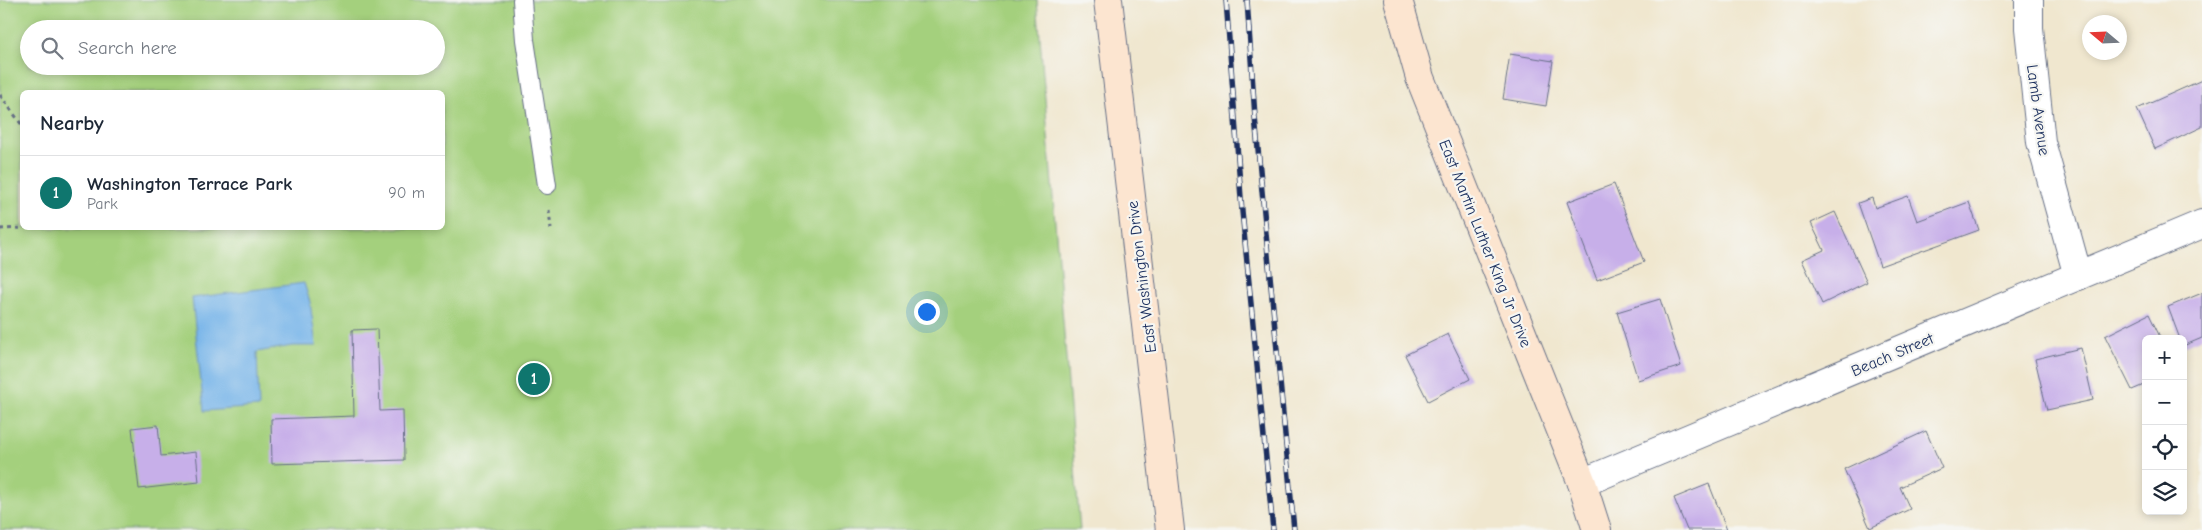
<!DOCTYPE html>
<meta charset="utf-8">
<style>
body{margin:0;font-family:"Comic Neue",sans-serif;background:#f2f2f3;color:#1f2937}
.controls{position:absolute;right:15px;bottom:15px;display:grid;overflow:hidden;border-radius:8px;box-shadow:0 2px 8px #0003}
.controls button{width:45px;height:45px;display:grid;place-items:center;padding:0;border:0;border-bottom:1px solid #e0e1e3;background:#fff;color:#1f2937;font:25px sans-serif}
.compass{position:absolute;left:2082px;top:15px;width:45px;height:45px;border-radius:50%;background:#fff;box-shadow:0 2px 8px #0003;rotate:289deg}
.you{position:absolute;left:926px;top:311px;width:18px;height:18px;margin:-12px;border:4px solid #fff;border-radius:50%;background:#1a73e8;box-shadow:0 0 0 8px #1a73e833}
.badge{display:grid;place-items:center;width:32px;height:32px;border-radius:50%;background:#0f766e;color:#fff;font-size:16px;font-weight:700}
.pin{position:absolute;translate:-50% -50%;border:2px solid #fff;box-shadow:0 1px 5px #0006}
.list{margin:0;padding:0;list-style:none}
h2{display:flex;justify-content:space-between;align-items:center;height:65px;margin:0;padding:0 20px;font-size:21px}
h2 small{font-size:16px;font-weight:400;color:#747a83}
.list li{display:grid;grid-template-columns:32px 1fr auto;gap:15px;align-items:center;box-sizing:border-box;height:75px;padding:0 20px;border-top:1px solid #e0e1e3}
.list b{display:block;font-size:19px;white-space:nowrap}
.list p{margin:0;font-size:16px;white-space:nowrap;color:#747a83}
.list em{font-size:16px;font-style:normal;color:#747a83}
.icon{flex:none;width:28px;height:28px;fill:none;stroke:currentColor;stroke-width:2;stroke-linecap:round;stroke-linejoin:round}
.map{position:relative;flex:none;width:2202px;height:530px;overflow:hidden}
.search{position:absolute;background:#fff;box-shadow:0 2px 8px #0003;left:20px;top:20px;width:425px;height:55px;display:flex;align-items:center;gap:12px;box-sizing:border-box;padding:0 18px;border-radius:28px;color:#747a83;font-size:19px}
.panel{position:absolute;background:#fff;box-shadow:0 2px 8px #0003;left:20px;top:90px;width:425px;height:140px;border-radius:8px}
.map>svg:first-child{display:block}
</style>
<div class="map">
<svg width="2202" height="530" viewBox="0 0 2202 530">
<rect width="100%" height="100%" fill="#f6f6f2"/>
<filter id="ink" filterUnits="userSpaceOnUse"><feTurbulence type="fractalNoise" baseFrequency=".02" numOctaves="2"/><feDisplacementMap in="SourceGraphic" scale="10" xChannelSelector="R" yChannelSelector="G"/><feConvolveMatrix kernelMatrix="1 2 1 2 8 2 1 2 1" color-interpolation-filters="sRGB"/></filter>
<filter id="wash" filterUnits="userSpaceOnUse"><feTurbulence type="fractalNoise" baseFrequency=".0096" numOctaves="4" result="noise"/><feDisplacementMap in="SourceGraphic" scale="20" xChannelSelector="R" yChannelSelector="G"/><feGaussianBlur stdDeviation="1.12" result="paint"/><feColorMatrix in="noise" values="0 0 0 0 0 0 0 0 0 0 0 0 0 0 0 0 0 1.4 0 .05"/><feComposite in="paint" operator="in"/></filter>
<g filter="url(#wash)">
<rect width="100%" height="100%" fill="#f0e7cf"/>
<path fill="#a4d07d" stroke="#60806e" fill-rule="evenodd" d="M0 0H1037L1080 530H0ZM29 29H436V66H29ZM22 92H442V228H22Z"/>
<polygon fill="#76b4e9" stroke="#4872a4" points="304,283 310,302 316,346 292,346 257,352 259,407 204,411 192,298"/>
<g id="blocks">
<g fill="#c7afe9">
<polygon points="1510,54 1553,61 1546,106 1503,99"/>
<polygon points="2202,80 2202,127 2155,149 2137,109"/>
<polygon points="1614,184 1644,262 1597,280 1567,202"/>
<polygon points="1908,196 1917,221 1969,202 1979,230 1880,266 1858,203 1872,198 1875,208"/>
<polygon points="1835,212 1867,282 1822,304 1802,260 1824,250 1811,223"/>
<polygon points="2202,293 2202,338 2183,346 2183,339 2180,339 2168,307"/>
<polygon points="1660,299 1681,366 1638,380 1617,312"/>
<polygon points="2149,314 2161,339 2146,339 2146,384 2132,390 2105,336"/>
<polygon points="377,329 380,411 403,410 404,460 272,464 271,419 354,416 352,330"/>
<polygon points="1448,334 1470,379 1428,401 1405,355"/>
<polygon points="2081,348 2093,400 2047,410 2035,359"/>
<polygon points="158,425 161,456 196,452 199,482 139,489 132,428"/>
<polygon points="1926,431 1942,468 1900,487 1910,509 1870,528 1844,469"/>
<polygon points="1709,484 1727,530 1687,530 1674,498"/>
</g>
</g>
</g>
<g filter="url(#ink)">
<use href="#blocks" fill-opacity="0" stroke="#666f86" stroke-width="1"/>
<g fill="none" stroke-linecap="round" stroke-linejoin="round">
<g stroke="#666f86" stroke-width="20">
<polyline id="lane" points="522,0 525,40 547,185"/>
</g>
<g stroke="#666f86" stroke-width="30">
<g id="street">
<polyline points="2029,0 2029,28 2041,142 2078,276"/>
<polyline points="1582,483 2202,224"/>
</g>
</g>
<g stroke="#666f86" stroke-width="30">
<g id="secondary">
<polyline points="1108,0 1170,530"/>
<polyline points="1398,0 1420,78 1582,483 1597,530"/>
</g>
</g>
<g stroke="#666f86" stroke-width="3" stroke-dasharray="4 4" stroke-linecap="butt">
<polyline points="0,95 22,125"/>
<polyline points="549,210 551,229"/>
<polyline points="0,229 24,228"/>
</g>
<use href="#lane" stroke="#fff" stroke-width="18"/>
<use href="#street" stroke="#fff" stroke-width="28"/>
<use href="#secondary" stroke="#fce5d0" stroke-width="28"/>
<g stroke="#1b2f5e" stroke-width="5.5">
<g id="rail">
<polyline points="1226,0 1242,211 1273,530"/>
<polyline points="1247,0 1255,117 1294,530"/>
</g>
</g>
<use href="#rail" stroke="#f6f6f2" stroke-width="4" stroke-dasharray="11" stroke-linecap="butt"/>
</g>
</g>
<g text-anchor="middle" stroke-width="4.5" stroke-linejoin="round" paint-order="stroke">
<g font-size="16" fill="#1b2f5e" stroke="#f6f6f2">
<text transform="translate(2039 110) rotate(82)" y="6">Lamb Avenue</text>
<text transform="translate(1486 243) rotate(68)" y="6">East Martin Luther King Jr Drive</text>
<text transform="translate(1141 277) rotate(-97)" y="6">East Washington Drive</text>
<text transform="translate(1892 354) rotate(-23)" y="6">Beach Street</text>
</g>
</g>
</svg>
<div class="controls">
<button>+</button>
<button>−</button>
<button><svg class="icon" aria-label="locate" viewBox="0 0 24 24"><circle cx="12" cy="12" r="6"/><path d="M12 2v4M12 18v4M2 12h4M18 12h4"/></svg></button>
<button><svg class="icon" aria-label="layers" viewBox="0 0 24 24"><path d="M12 4l9 5-9 5-9-5zM3 14l9 5 9-5"/></svg></button>
</div>
<svg class="compass" viewBox="-18 -18 36 36"><path d="M0-13l5 13h-10z" fill="#e53935"/><path d="M0 13l5-13h-10z" fill="#747a83"/></svg>
<div class="you"></div>
<div class="pin badge" style="left:534px;top:379px">1</div>
<div class="search"><svg class="icon" aria-label="search" viewBox="0 0 24 24"><circle cx="10" cy="10" r="6"/><path d="M15 15l6 6"/></svg>Search here</div>
<section class="panel">
<h2>Nearby<small></small></h2>
<ul class="list">
<li><span class="badge">1</span><div><b>Washington Terrace Park</b><p>Park</p></div><em>90 m</em></li>
</ul>
</section>
</div>
